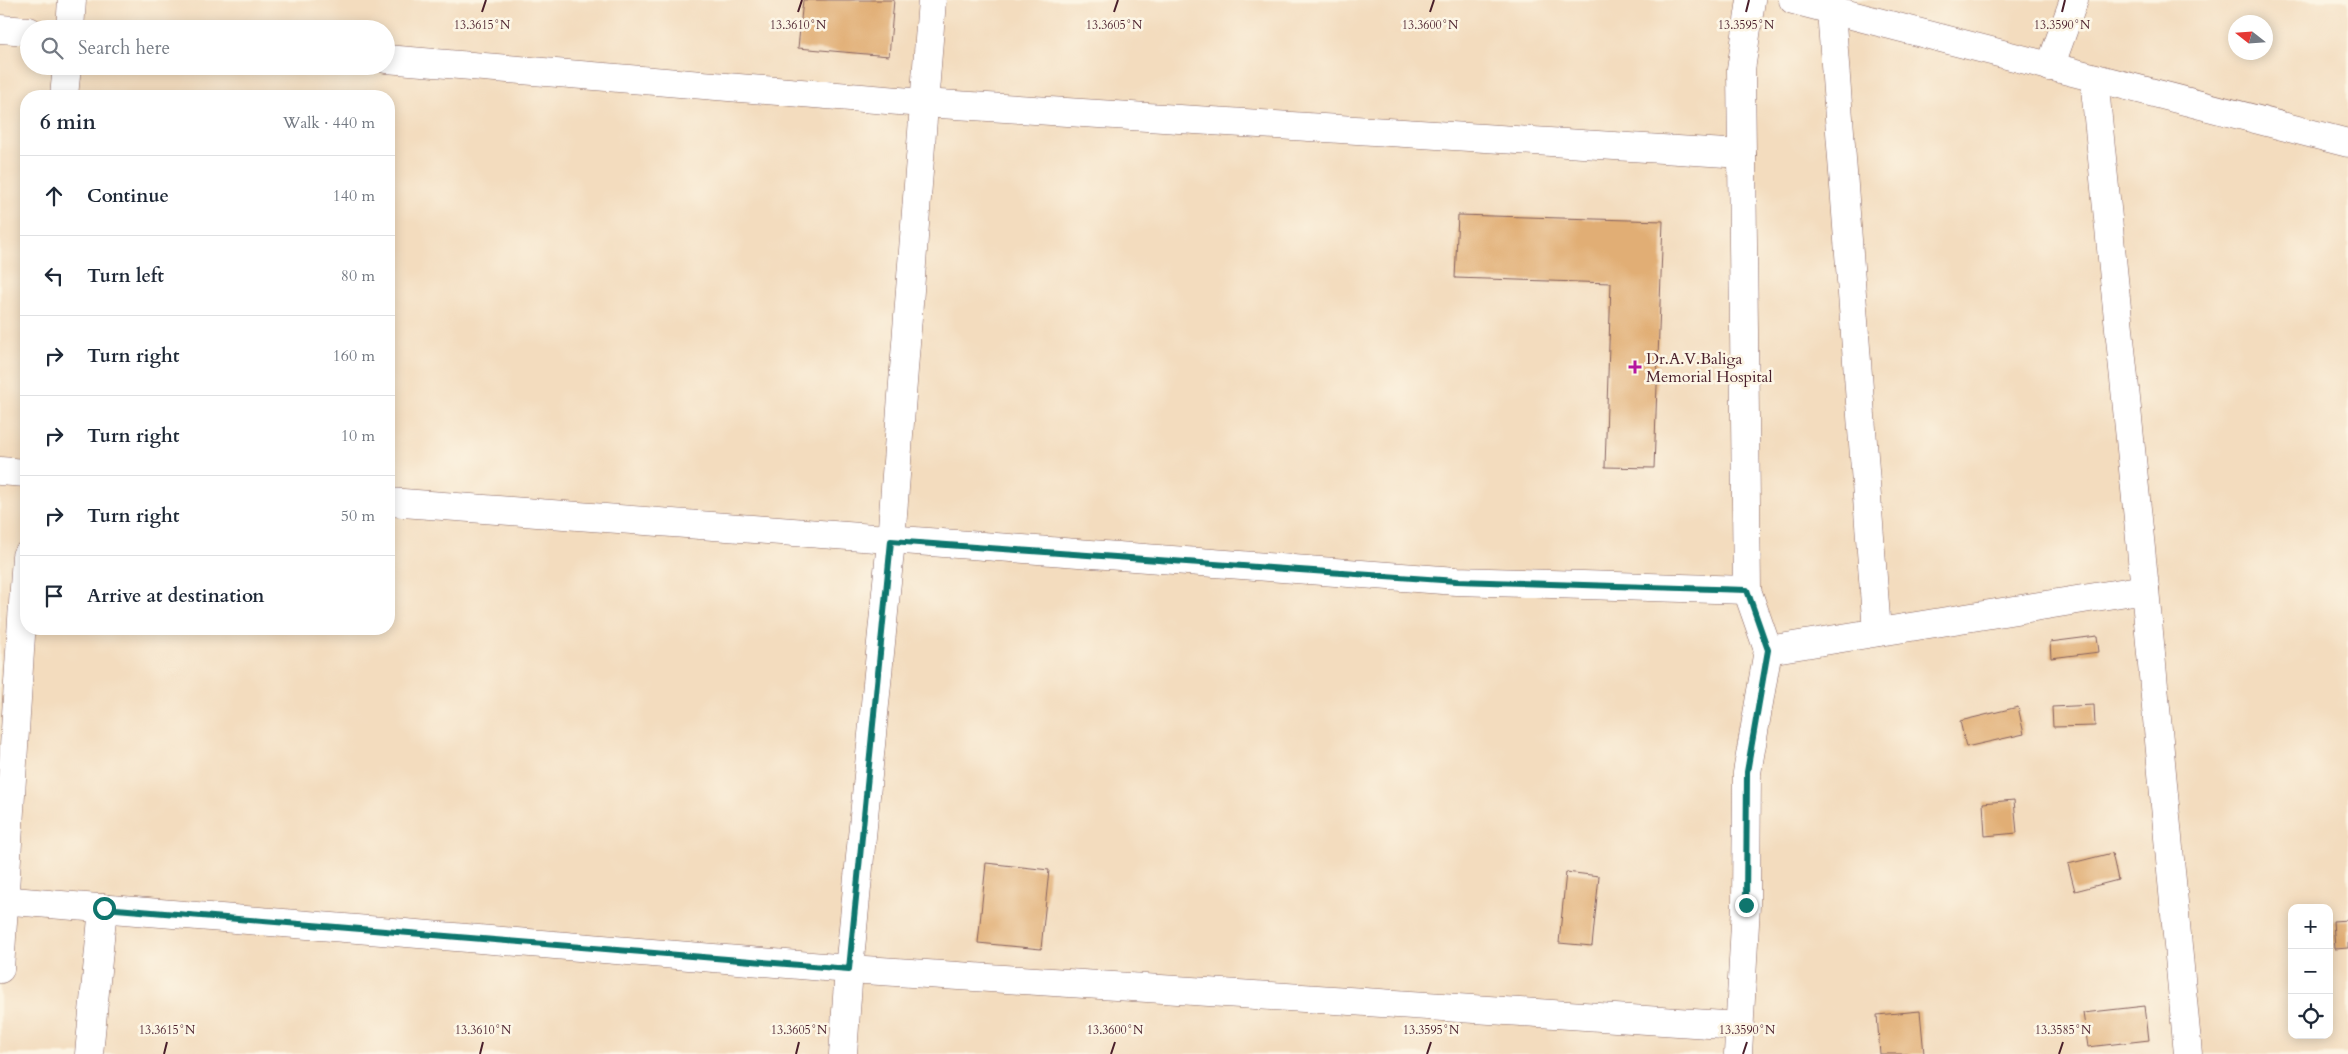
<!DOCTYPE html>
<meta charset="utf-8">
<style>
body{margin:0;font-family:Cardo,serif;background:#f6f6f7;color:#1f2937}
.controls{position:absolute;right:15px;bottom:15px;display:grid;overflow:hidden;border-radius:10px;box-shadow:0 2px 12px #0003}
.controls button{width:45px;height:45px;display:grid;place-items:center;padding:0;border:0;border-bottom:1px solid #e0e1e3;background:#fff;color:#1f2937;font:25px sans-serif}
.compass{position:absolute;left:2228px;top:15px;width:45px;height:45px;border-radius:50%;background:#fff;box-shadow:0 2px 12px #0003;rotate:287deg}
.stop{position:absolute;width:15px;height:15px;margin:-11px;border:4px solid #0f766e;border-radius:50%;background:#fff}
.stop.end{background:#0f766e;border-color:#fff;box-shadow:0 1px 5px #0008}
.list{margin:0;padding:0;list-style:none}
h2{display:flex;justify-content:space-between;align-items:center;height:65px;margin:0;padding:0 20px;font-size:21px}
h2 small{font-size:16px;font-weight:400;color:#747a83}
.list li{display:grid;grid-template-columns:32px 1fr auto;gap:15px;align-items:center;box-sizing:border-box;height:80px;padding:0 20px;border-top:1px solid #e0e1e3}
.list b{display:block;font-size:19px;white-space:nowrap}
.list em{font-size:16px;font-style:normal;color:#747a83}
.icon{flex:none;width:28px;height:28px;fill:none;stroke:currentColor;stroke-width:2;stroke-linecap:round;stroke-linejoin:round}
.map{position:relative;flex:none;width:2348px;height:1054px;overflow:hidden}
.search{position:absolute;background:#fff;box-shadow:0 2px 12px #0003;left:20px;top:20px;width:375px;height:55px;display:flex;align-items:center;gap:12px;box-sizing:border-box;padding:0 18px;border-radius:28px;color:#747a83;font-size:19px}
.panel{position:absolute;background:#fff;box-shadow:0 2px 12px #0003;left:20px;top:90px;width:375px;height:545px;border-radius:20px}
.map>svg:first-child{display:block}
</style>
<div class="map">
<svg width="2348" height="1054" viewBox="0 0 2348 1054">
<rect width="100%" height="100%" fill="#fcf5e5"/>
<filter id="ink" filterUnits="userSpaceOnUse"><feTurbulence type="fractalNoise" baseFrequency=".02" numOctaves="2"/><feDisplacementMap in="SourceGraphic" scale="10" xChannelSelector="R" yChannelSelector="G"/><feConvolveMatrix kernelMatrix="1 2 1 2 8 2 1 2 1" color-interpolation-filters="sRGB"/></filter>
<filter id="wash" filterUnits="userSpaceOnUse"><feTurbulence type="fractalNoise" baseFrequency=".0096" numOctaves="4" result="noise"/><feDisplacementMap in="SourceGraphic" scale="20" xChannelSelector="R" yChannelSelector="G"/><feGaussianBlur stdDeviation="1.12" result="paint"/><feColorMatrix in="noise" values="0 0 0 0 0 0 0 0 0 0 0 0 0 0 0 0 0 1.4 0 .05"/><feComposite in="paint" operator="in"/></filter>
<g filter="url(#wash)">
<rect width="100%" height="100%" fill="#f3dcbe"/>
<g id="blocks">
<g fill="#e1ae75">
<polygon points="803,0 894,0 889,56 798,48"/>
<polygon points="1458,215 1663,221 1654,468 1605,467 1611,283 1455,278"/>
<polygon points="2097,636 2099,652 2051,658 2050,642"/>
<polygon points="2094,705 2095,726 2053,727 2052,707"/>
<polygon points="2018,707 2024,734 1966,747 1960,721"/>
<polygon points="2014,800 2017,833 1985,836 1983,803"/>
<polygon points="2112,853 2118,880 2075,891 2068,864"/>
<polygon points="986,863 1049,870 1041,949 978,943"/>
<polygon points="1566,872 1599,876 1592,946 1559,943"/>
<polygon points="2348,920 2348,948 2335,949 2333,921"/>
<polygon points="2145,1006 2149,1040 2088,1047 2083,1013"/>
<polygon points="1920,1011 1924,1054 1880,1054 1877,1015"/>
</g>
</g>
</g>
<g filter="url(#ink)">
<use href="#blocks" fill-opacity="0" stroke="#85615e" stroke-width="1"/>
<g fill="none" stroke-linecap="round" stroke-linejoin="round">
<g stroke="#85615e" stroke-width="29">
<g id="minor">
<polyline points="1751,0 1741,70 1747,590 1768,650 2145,589 2188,1054"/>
<polyline points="1793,0 2348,143"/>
<polyline points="1831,10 1877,632"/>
<polyline points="0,29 29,31"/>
<polyline points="70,29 72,0"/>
<polyline points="386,59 923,103 1742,154"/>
<polyline points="2050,67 2074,0"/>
<polyline points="2094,78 2145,589"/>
<polyline points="64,96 67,66"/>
<polyline points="0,471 26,473"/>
<polyline points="389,502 1456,581 1747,590"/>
<polyline points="0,900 849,969 1740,1026"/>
<polyline points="0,969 26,556"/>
<polyline points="89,1054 103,908"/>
<polyline points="843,1054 849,969 891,541 932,0"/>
<polyline points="1738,1054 1746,905 1747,773 1768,650"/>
</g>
</g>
<use href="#minor" stroke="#fff" stroke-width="28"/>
</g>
</g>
<g fill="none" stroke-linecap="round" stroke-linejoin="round" filter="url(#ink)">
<polyline stroke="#0f766e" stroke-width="6" points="104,908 849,969 891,541 1456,581 1747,590 1768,650 1747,772 1746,905"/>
</g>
<path fill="none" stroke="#4a1f2b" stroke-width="2" d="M482 12 486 0M798 12 802 0M1114 12 1118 0M1430 12 1434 0M1746 12 1749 0M2062 12 2065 0M164 1054 167 1042M480 1054 483 1042M796 1054 799 1042M1111 1054 1115 1042M1427 1054 1431 1042M1743 1054 1747 1042M2059 1054 2063 1042"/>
<path fill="#b5179e" stroke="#fcf5e5" stroke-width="2" d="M1632.5 359.5h5v5h5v5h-5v5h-5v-5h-5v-5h5z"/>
<g text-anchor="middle" stroke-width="5" stroke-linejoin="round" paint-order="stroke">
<g font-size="16" fill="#4a1f2b" stroke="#fcf5e5" text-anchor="start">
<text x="1646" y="364">Dr.A.V.Baliga<tspan x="1646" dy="18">Memorial Hospital</tspan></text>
</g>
</g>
<g font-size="12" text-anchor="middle" fill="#4a1f2b" stroke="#fcf5e5" stroke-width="5" stroke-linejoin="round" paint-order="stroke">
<text x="482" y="29">13.3615°N</text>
<text x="798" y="29">13.3610°N</text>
<text x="1114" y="29">13.3605°N</text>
<text x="1430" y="29">13.3600°N</text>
<text x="1746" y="29">13.3595°N</text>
<text x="2062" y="29">13.3590°N</text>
<text x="167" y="1034">13.3615°N</text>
<text x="483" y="1034">13.3610°N</text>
<text x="799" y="1034">13.3605°N</text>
<text x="1115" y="1034">13.3600°N</text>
<text x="1431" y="1034">13.3595°N</text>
<text x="1747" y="1034">13.3590°N</text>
<text x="2063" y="1034">13.3585°N</text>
</g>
</svg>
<div class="controls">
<button>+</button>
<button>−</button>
<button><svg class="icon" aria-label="locate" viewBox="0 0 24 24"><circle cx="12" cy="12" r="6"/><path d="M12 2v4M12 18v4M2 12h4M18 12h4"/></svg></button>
</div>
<svg class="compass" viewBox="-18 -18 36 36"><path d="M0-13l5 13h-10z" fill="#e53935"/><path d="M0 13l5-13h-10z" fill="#747a83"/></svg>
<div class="stop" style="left:104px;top:908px"></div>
<div class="stop end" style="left:1746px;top:905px"></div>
<div class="search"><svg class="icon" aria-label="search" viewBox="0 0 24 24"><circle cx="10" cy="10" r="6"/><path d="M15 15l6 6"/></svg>Search here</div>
<section class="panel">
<h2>6 min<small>Walk · 440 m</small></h2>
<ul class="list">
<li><svg class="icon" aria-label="ahead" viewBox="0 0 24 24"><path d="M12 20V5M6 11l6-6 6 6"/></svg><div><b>Continue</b></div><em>140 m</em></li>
<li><svg class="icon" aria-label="left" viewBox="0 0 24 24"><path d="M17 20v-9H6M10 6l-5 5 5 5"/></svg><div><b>Turn left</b></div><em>80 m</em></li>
<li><svg class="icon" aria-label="right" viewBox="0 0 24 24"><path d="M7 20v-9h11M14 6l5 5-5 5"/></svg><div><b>Turn right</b></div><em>160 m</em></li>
<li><svg class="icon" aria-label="right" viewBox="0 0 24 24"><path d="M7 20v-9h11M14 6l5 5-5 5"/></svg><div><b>Turn right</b></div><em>10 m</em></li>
<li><svg class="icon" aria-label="right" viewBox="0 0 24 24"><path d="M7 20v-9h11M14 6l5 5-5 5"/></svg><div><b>Turn right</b></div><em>50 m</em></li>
<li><svg class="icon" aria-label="arrive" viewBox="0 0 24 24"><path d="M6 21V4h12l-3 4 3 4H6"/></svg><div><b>Arrive at destination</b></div></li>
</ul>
</section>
</div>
